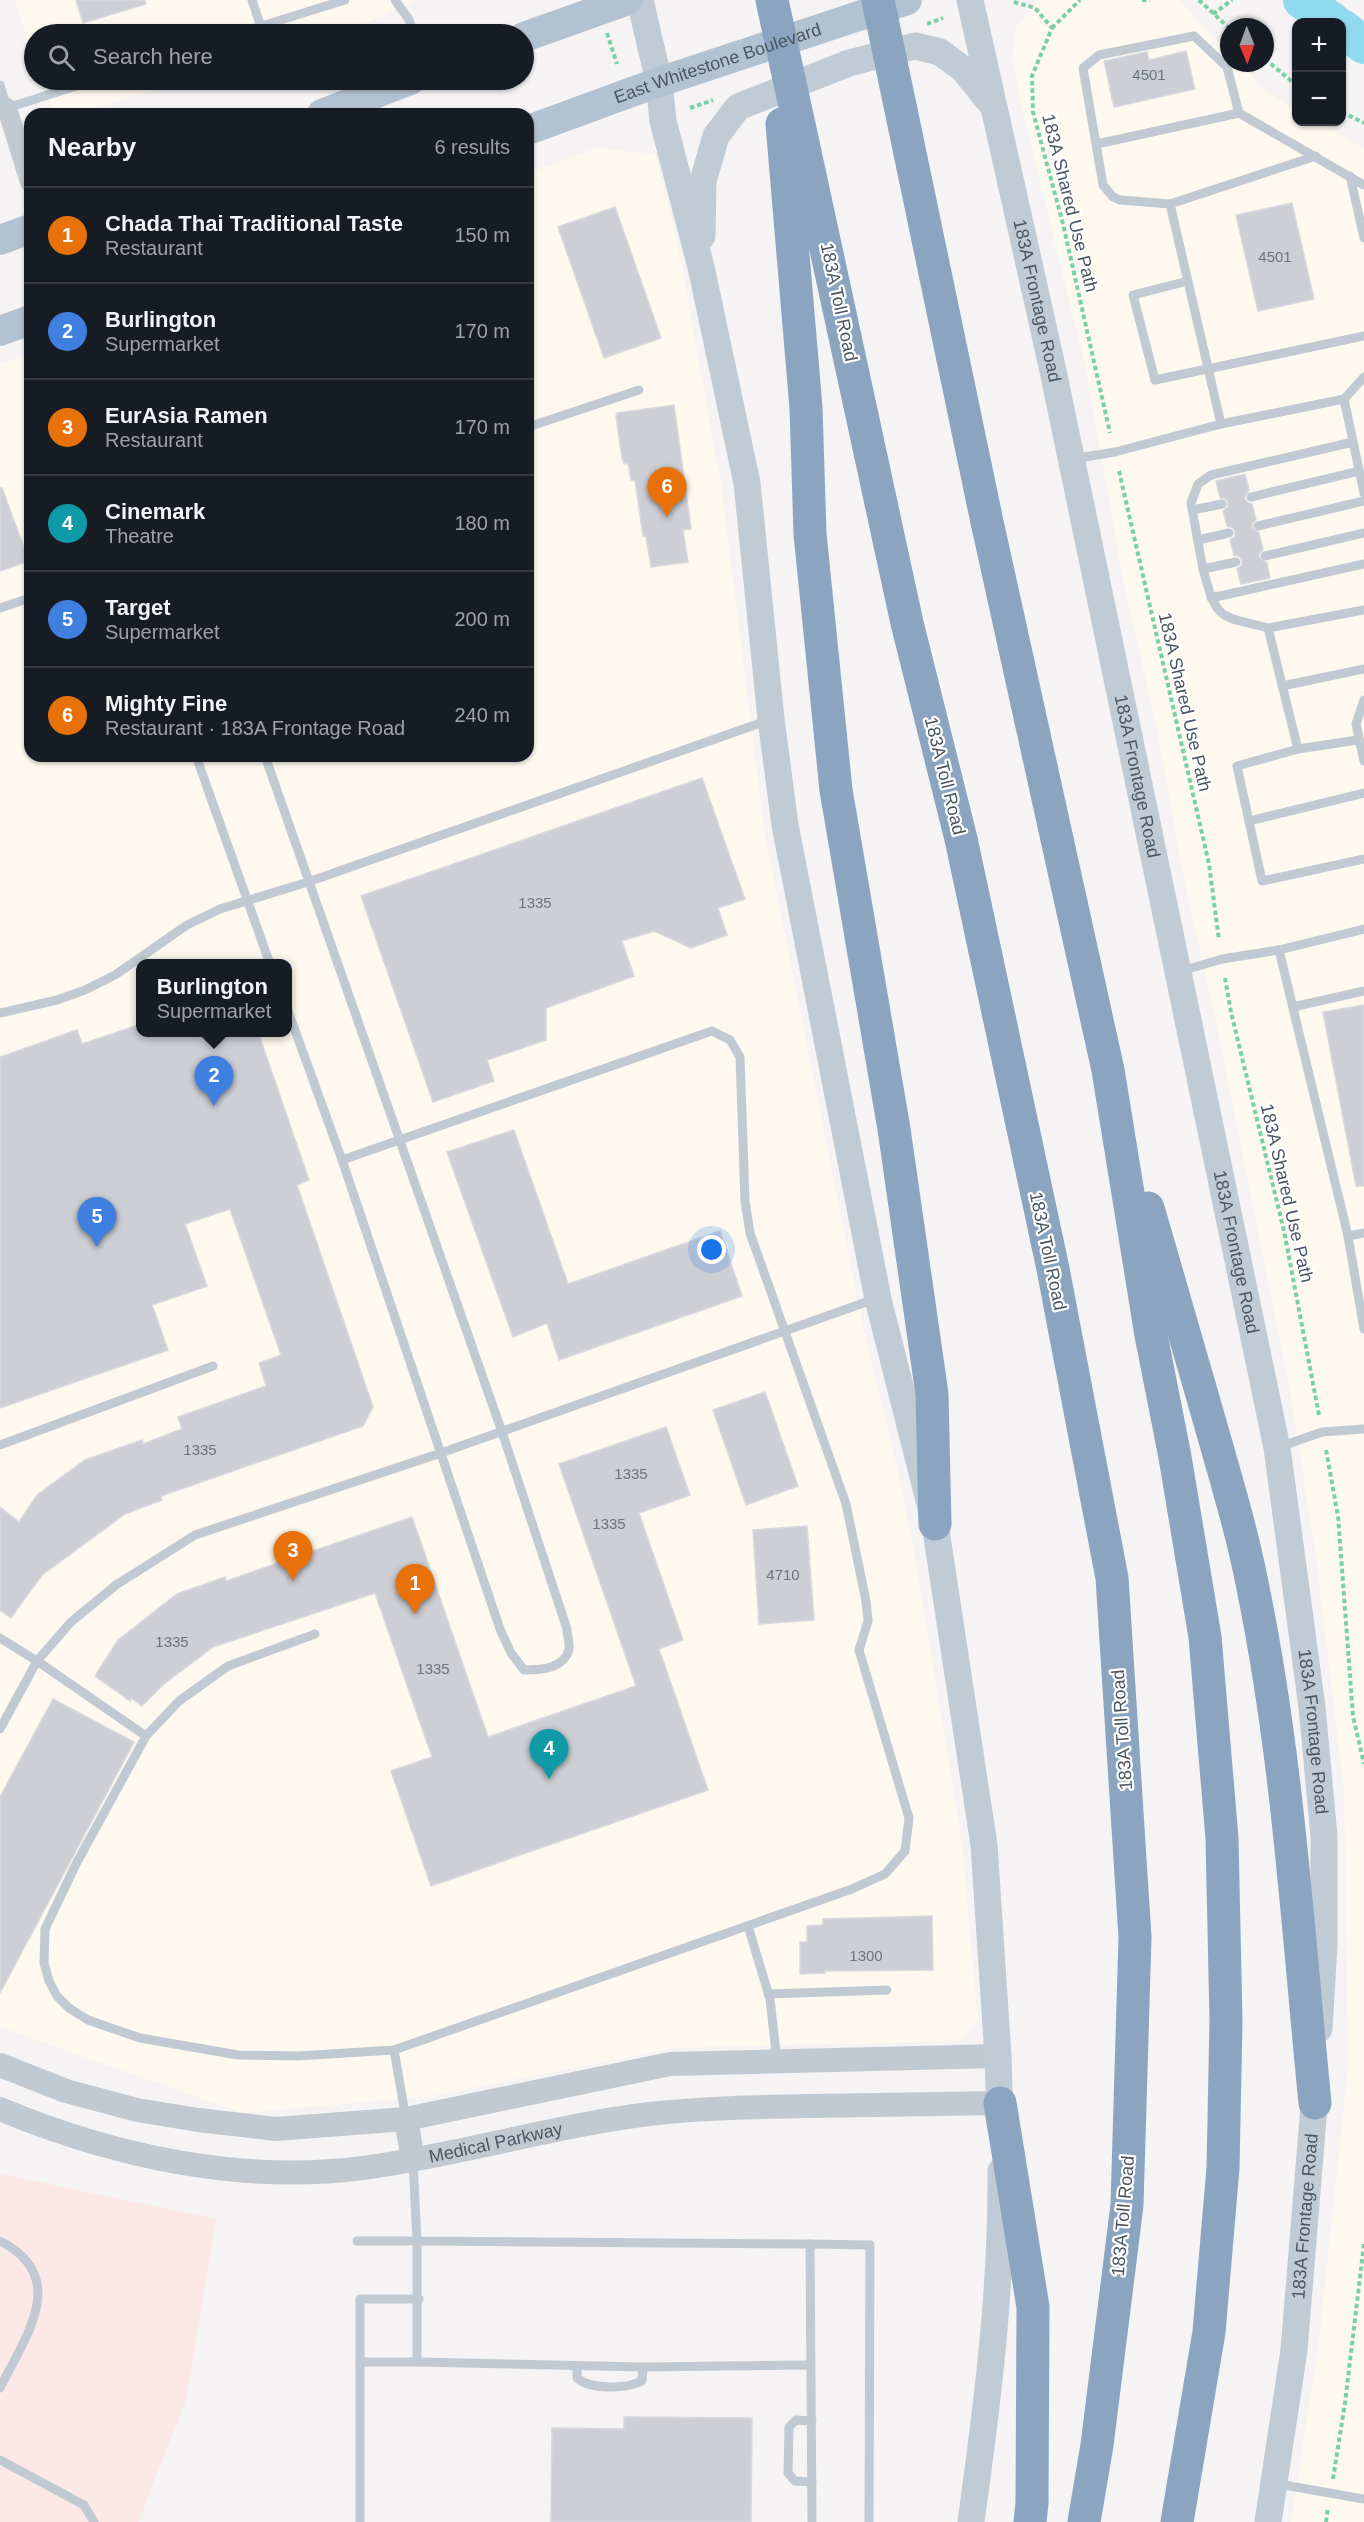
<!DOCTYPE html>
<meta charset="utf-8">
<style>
body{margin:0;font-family:Helvetica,sans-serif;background:#242831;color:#f1f3f6}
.controls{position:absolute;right:18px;top:18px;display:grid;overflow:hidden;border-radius:12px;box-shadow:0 2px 4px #0004}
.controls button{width:54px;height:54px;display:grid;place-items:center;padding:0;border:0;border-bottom:2px solid #363941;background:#171b24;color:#f1f3f6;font:30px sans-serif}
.compass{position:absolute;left:1220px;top:18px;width:54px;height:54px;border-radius:50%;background:#171b24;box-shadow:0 2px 4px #0004;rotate:179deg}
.you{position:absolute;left:712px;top:1250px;width:21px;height:21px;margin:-15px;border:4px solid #fff;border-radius:50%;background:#1a73e8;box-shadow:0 0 0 9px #1a73e833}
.badge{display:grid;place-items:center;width:39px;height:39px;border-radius:50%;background:#b45309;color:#fff;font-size:20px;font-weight:700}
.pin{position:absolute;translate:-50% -50px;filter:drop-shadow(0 2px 3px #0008)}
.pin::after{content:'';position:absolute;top:32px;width:21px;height:18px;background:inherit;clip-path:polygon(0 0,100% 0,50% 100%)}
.popup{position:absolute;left:136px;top:959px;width:156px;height:78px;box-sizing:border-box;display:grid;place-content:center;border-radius:12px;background:#171b24;filter:drop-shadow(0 2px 4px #0005);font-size:20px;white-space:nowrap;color:#9ea1a6}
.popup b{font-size:22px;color:#f1f3f6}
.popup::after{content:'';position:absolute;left:50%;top:100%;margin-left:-12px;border:12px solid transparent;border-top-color:#171b24}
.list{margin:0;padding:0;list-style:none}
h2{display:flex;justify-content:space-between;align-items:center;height:78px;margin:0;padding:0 24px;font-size:26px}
h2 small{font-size:20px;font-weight:400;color:#9ea1a6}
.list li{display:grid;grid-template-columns:39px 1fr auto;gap:18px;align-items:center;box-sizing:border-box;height:96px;padding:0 24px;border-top:2px solid #363941}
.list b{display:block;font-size:22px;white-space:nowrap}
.list p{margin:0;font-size:20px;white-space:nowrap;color:#9ea1a6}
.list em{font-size:20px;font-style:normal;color:#9ea1a6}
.icon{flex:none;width:33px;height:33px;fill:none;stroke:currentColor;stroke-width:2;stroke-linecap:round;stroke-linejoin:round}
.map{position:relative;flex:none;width:1364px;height:2522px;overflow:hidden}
.search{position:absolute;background:#171b24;box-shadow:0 2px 4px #0004;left:24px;top:24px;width:510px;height:66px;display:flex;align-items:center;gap:15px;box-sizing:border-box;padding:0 21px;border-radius:33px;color:#9ea1a6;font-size:22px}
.panel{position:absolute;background:#171b24;box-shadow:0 2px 4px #0004;left:24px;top:108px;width:510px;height:654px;border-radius:18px}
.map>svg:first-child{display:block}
</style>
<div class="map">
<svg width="1364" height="2522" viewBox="0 0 1364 2522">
<rect width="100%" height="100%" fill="#f5f3f3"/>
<g fill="#fdf9ef" fill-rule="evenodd">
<polygon points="14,0 418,0 342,34 34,34 34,58"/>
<polygon points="1038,0 1180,0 1202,26 1229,51 1229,63 1240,63 1266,92 1296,110 1296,122 1317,122 1364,148 1364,2522 1291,2522 1319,2340 1348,2066 1344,1791 1315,1550 1290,1391 1214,1013 1183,875 1157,729 1124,585 1085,365 1020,101 1012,59 1015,29"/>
<polygon points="42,80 190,80 73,114 54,114"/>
<path d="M597 148 655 154 677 240 721 485 765 834 864 1332 898 1471 915 1555 962 1844 978 2021 959 2041 675 2048 431 2096 242 2113 0 2027V364L30 353V756H528V173ZM140 964H288V1032H140Z"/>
</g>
<polygon fill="#fce8e6" points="0,2174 216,2219 186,2400 138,2522 0,2522"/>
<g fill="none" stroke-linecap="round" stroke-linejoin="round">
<g stroke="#90daee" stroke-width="38">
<polyline points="1302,0 1333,22"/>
<polyline points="1342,28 1364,45"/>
</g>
</g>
<g fill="#cdcfd5" stroke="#d7d9de" stroke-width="1.5">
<polygon points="76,0 145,0 146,4 83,23"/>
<polygon points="1186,51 1195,89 1114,107 1104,61 1147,52 1149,60"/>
<polygon points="1292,203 1314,299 1258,311 1236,215"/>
<polygon points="615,207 661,338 604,358 558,227"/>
<polygon points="674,405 691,529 683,530 688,562 651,567 646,536 643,536 635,480 631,480 628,463 624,464 622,457 616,416 617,413"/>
<polygon points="1245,474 1249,490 1244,498 1247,502 1252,504 1256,520 1252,524 1252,528 1259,533 1263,549 1259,554 1259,558 1267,563 1270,578 1241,584 1237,569 1242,565 1242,560 1239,556 1234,555 1230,540 1235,536 1235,531 1232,527 1227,526 1223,511 1228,507 1228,502 1225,498 1220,498 1216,481"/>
<polygon points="0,488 2,488 29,561 0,571"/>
<polygon points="702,778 745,899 718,908 727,935 691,948 654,931 622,941 634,976 546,1008 546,1040 487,1060 494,1081 433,1102 361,896"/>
<polygon points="1364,1005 1364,1186 1356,1186 1323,1012"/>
<polygon points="141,1024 141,1032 258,1032 309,1180 297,1185 373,1407 363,1426 161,1496 162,1500 125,1514 42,1575 11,1618 0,1610 0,1507 19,1522 37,1495 85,1460 142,1440 143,1444 182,1429 178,1417 266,1386 259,1363 281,1355 230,1209 185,1224 207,1286 152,1305 168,1350 0,1408 0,1057 77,1030 82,1044"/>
<polygon points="514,1130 568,1284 720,1231 742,1296 559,1360 547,1323 513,1337 447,1152"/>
<polygon points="765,1392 798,1486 746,1505 713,1410"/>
<polygon points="666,1427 690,1495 639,1513 683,1640 659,1649 708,1790 431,1886 391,1771 432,1757 375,1593 213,1647 164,1684 142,1706 131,1698 130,1701 95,1676 118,1640 177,1594 225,1577 226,1581 412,1517 488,1737 636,1686 559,1464"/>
<polygon points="807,1526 814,1620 759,1624 753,1530"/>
<polygon points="53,1699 134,1742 0,1993 0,1797"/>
<polygon points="932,1916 933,1970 825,1971 825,1973 800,1974 800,1942 807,1942 807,1926 823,1925 823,1919"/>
<polygon points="624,2417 752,2418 751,2522 551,2522 552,2428 624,2429"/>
</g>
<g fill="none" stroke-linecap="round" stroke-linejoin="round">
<g stroke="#7ad0a6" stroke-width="4" stroke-dasharray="4.5 3" stroke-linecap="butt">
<polyline points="1142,0 1150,0"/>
<polyline points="1199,0 1229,28"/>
<polyline points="1014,2 1035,8 1052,28 1032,76 1033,112 1063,224 1110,433"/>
<polyline points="1213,14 1232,0"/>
<polyline points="927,24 943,18"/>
<polyline points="1052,28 1080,0"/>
<polyline points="607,33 617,64"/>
<polyline points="1265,59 1296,85"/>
<polyline points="690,108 713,100"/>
<polyline points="1342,112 1364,123"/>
<polyline points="1119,471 1209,864 1219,940"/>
<polyline points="1225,978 1231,1012 1284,1231 1319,1415"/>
<polyline points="1326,1450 1338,1516 1353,1716 1364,1764"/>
<polyline points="1333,2479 1345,2403 1364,2244"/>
<polyline points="1326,2522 1328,2507"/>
</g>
<g stroke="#c1cad2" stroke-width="9">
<polyline points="252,0 261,27"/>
<polyline points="395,0 408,18 415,34"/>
<polyline points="236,34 345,0"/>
<polyline points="0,85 7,108 95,80"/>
<polyline points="1239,113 1227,67 1194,36 1099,55 1083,68 1103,185 1113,197 1120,200 1170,204 1316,156"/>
<polyline points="1097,144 1239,113 1364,185"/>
<polyline points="1350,176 1364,238"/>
<polyline points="1170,204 1221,424"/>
<polyline points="1188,281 1133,295 1155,380 1364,336"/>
<polyline points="1344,399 1364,493"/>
<polyline points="528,427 639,390"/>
<polyline points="1073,459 1115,452 1221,424 1344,399 1364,377"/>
<polyline points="1251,497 1359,471"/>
<polyline points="1193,510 1222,504"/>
<polyline points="1258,526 1364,501"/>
<polyline points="1198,540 1229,533"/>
<polyline points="1265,556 1364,533"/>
<path d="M1236 562 1203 569C1217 621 1218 615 1268 628"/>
<polyline points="1203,569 1191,503 1198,484 1211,475 1353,442"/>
<polyline points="1211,598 1364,564"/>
<polyline points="0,608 30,598"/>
<polyline points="1364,610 1268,628 1298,749 1237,766 1262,881 1364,859"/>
<polyline points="1282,686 1364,669"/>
<polyline points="1364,700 1356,724 1364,761"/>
<polyline points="1298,749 1358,740"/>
<polyline points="196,756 270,964"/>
<path d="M265 756 502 1432 567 1629C567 1635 570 1643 569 1649 564 1669 541 1670 524 1670L511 1653 500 1629 342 1160 288 1011"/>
<polyline points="1249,821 1364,793"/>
<polyline points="1279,950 1364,929"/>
<polyline points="1181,971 1222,959 1279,950 1348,1236 1364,1329"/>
<polyline points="1293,1007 1364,991"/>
<polyline points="0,1013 57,1000 85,990 115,975 187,925 220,909 308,882 769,720"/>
<polyline points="1348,1236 1364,1233"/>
<polyline points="0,1445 213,1366"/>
<polyline points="1279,1447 1322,1432 1364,1429"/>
<polyline points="315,1634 228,1666 179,1701 146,1736 76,1864 45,1929 44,1963 49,1981 57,1996 69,2008 88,2020 140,2038 238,2055 298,2056 394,2050 852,1889 885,1874 905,1851 909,1818 859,1650 868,1621 866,1601 846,1504 750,1233 745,1201 740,1057 730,1040 712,1031 342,1160"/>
<polyline points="0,1638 37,1661 146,1736"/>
<polyline points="0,1729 37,1661 71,1622 116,1585 195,1535 441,1453 875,1299"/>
<polyline points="748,1926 770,1999 777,2061"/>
<polyline points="768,1994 887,1990"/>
<polyline points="394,2050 406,2119"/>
<polyline points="413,2161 417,2241 810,2244 812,2522"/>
<path d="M0 2241C71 2277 25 2337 0 2388"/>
<polyline points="357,2241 417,2241 417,2362 360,2362 360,2522"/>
<polyline points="810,2244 870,2245 869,2522"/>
<polyline points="360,2362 360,2299 419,2299"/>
<polyline points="417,2362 643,2367 810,2365"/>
<path d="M577 2366V2378C591 2390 626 2389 642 2381L643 2367"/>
<polyline points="0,2460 84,2505 94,2522"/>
<polyline points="812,2482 795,2481 788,2473 789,2427 796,2420 812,2421"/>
<polyline points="1278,2484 1364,2499"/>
</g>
<polyline stroke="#c1cad2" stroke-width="20" points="7,108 30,182"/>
<g stroke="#c1cad2" stroke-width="24">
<polyline points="0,2065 66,2091 137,2110 198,2120 276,2129 406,2119 670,2064 998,2056"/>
<path id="s1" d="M0 2109C113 2156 240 2184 363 2168 459 2155 552 2126 649 2114 703 2108 757 2107 812 2106 874 2105 937 2104 1000 2103"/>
<polyline points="406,2119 413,2160"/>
</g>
<g stroke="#c1cbd6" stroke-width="27">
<polyline points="640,0 659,82 663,121 701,267 747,483 771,719 785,825 878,1299 935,1524 984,1845 998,2056 1000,2123"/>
<path id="s2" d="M970 0 1053 371 1277 1448 1312 1707 1324 1836V1945L1319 2029"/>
<polyline points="702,236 703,181 716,136 738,107 849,63 915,46 940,52 964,70 989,101"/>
<path d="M971 2522C987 2406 1002 2289 1001 2171"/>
<path id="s3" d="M1268 2522 1294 2350 1316 2082"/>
</g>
<g stroke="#b3c2d1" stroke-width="30">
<polyline points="524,37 628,0"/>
<polyline points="322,114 410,80"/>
<path id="s4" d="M528 130 659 82 907 0"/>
<polyline points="0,240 30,229"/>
<polyline points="0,331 30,320"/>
</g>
<g stroke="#8ba5c1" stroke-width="33">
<polyline points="772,0 907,623 961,839 1053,1269 1112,1578 1135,1937 1127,2205 1097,2445 1084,2522"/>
<polyline points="878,0 987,522 1108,1070 1151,1335 1175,1457 1205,1637 1222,1838 1226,2021 1223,2168 1209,2332 1177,2522"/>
<polyline points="782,124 806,408 810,534 836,790 894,1129 932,1394 935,1524"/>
<path d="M1148 1208C1168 1278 1189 1349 1209 1419 1225 1476 1243 1534 1254 1593 1288 1761 1298 1932 1315 2103"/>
<polyline points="1000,2103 1033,2307 1032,2503 1030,2522"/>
</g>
</g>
<g text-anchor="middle" stroke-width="4.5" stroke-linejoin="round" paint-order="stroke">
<g font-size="15" fill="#6b747e">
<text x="1149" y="80">4501</text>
<text x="1275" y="262">4501</text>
<text x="535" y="908">1335</text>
<text x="200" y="1455">1335</text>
<text x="631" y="1479">1335</text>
<text x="609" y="1529">1335</text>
<text x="783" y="1580">4710</text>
<text x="172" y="1647">1335</text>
<text x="433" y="1674">1335</text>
<text x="866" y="1961">1300</text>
</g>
<g font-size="18" fill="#4a5661" stroke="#fff">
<text dy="6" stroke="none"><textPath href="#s4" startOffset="201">East Whitestone Boulevard</textPath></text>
<text transform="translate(1070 203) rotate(76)" y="6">183A Shared Use Path</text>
<text dy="6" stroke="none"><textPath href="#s2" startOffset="308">183A Frontage Road</textPath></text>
<text transform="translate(839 302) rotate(78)" y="6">183A Toll Road</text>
<text transform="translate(1185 702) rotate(77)" y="6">183A Shared Use Path</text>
<text transform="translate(945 776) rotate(76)" y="6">183A Toll Road</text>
<text dy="6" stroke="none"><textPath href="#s2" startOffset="794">183A Frontage Road</textPath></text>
<text transform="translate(1287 1193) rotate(77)" y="6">183A Shared Use Path</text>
<text transform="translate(1048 1251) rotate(78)" y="6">183A Toll Road</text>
<text dy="6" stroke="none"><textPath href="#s2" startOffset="1280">183A Frontage Road</textPath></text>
<text transform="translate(1122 1730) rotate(-94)" y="6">183A Toll Road</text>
<text dy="6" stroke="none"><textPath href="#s2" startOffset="1766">183A Frontage Road</textPath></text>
<text dy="6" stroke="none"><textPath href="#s1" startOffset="507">Medical Parkway</textPath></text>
<text transform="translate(1123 2216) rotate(-85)" y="6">183A Toll Road</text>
<text dy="6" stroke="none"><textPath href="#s3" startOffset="308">183A Frontage Road</textPath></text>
</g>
</g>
</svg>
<div class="controls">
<button>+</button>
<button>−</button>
</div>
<svg class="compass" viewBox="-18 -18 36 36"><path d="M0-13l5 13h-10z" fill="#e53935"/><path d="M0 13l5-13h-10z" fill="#9ea1a6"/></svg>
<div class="you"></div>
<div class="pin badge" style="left:415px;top:1614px;background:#e8710a">1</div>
<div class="pin badge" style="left:214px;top:1106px;background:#3f7fe0">2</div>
<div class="popup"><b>Burlington</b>Supermarket</div>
<div class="pin badge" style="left:293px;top:1581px;background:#e8710a">3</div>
<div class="pin badge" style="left:549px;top:1779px;background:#0f9aa8">4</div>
<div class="pin badge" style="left:97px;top:1247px;background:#3f7fe0">5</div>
<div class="pin badge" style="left:667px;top:517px;background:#e8710a">6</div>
<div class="search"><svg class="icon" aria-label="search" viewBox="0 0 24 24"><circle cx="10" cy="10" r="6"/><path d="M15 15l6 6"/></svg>Search here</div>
<section class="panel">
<h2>Nearby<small>6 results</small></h2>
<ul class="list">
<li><span class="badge" style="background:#e8710a">1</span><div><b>Chada Thai Traditional Taste</b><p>Restaurant</p></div><em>150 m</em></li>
<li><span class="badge" style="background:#3f7fe0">2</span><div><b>Burlington</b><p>Supermarket</p></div><em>170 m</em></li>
<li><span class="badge" style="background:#e8710a">3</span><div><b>EurAsia Ramen</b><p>Restaurant</p></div><em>170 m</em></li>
<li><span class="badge" style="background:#0f9aa8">4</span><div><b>Cinemark</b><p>Theatre</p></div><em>180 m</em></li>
<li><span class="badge" style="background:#3f7fe0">5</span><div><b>Target</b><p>Supermarket</p></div><em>200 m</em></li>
<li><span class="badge" style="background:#e8710a">6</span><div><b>Mighty Fine</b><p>Restaurant · 183A Frontage Road</p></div><em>240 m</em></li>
</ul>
</section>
</div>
